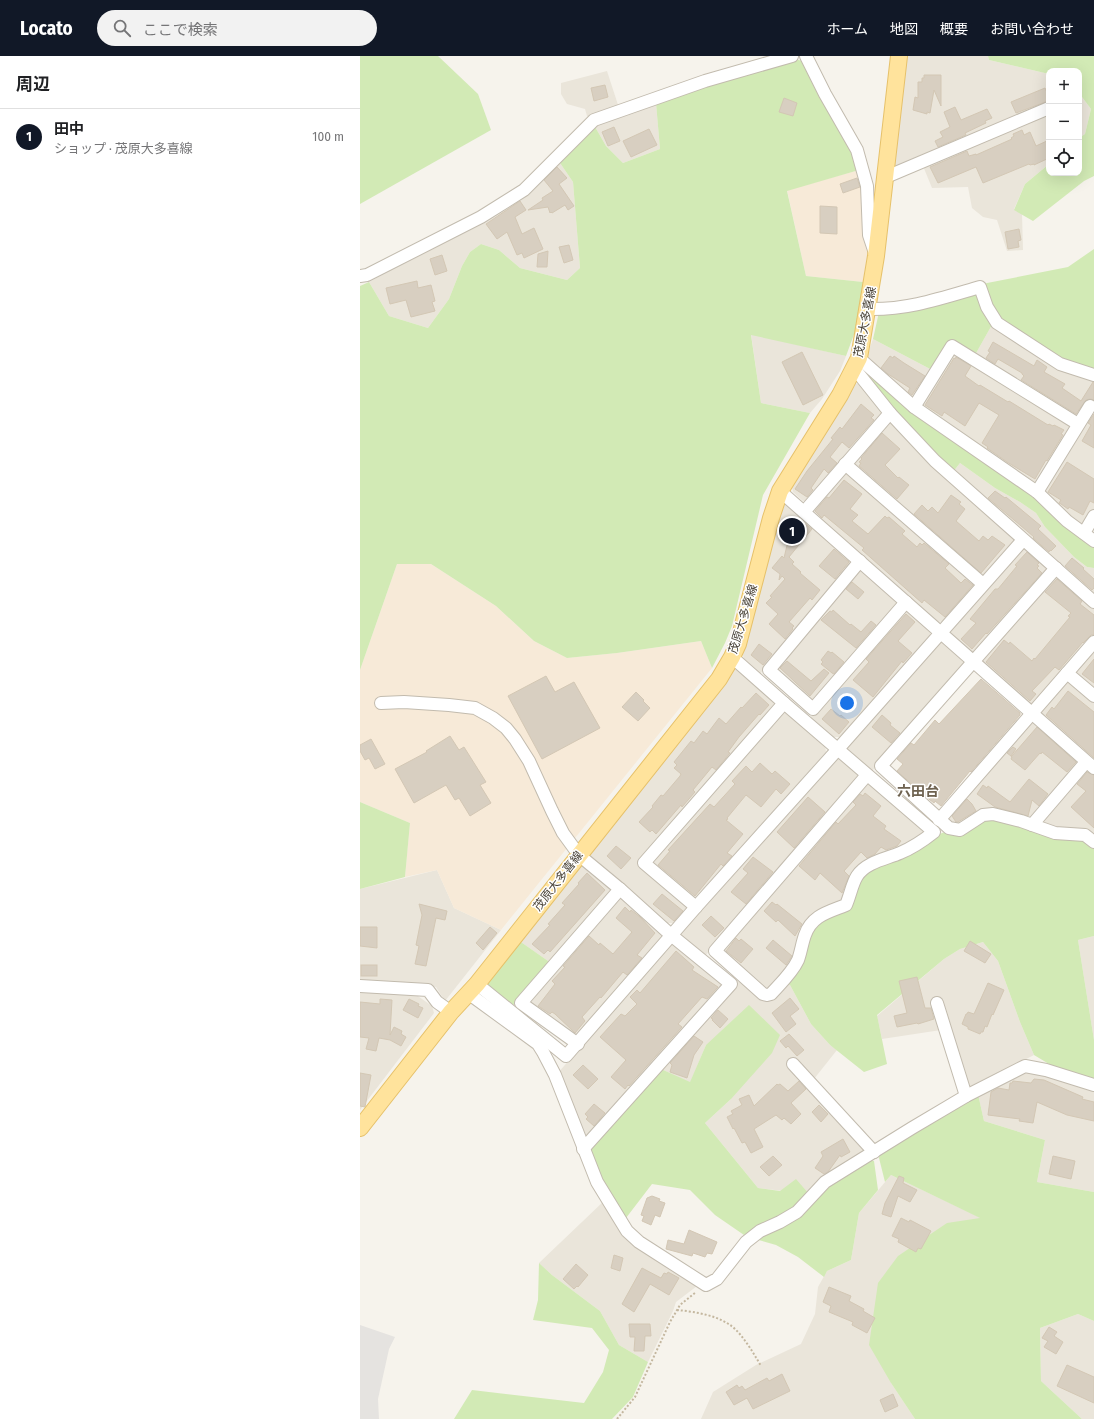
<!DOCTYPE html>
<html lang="ja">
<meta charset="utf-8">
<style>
body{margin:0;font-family:"Fira Sans Condensed","Noto Sans JP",sans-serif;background:#f2f2f2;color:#202124}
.controls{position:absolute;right:12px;top:12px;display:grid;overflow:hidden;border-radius:8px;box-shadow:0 4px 16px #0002}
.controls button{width:36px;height:36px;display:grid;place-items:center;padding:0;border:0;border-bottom:1px solid #e0e0e0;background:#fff;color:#202124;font:20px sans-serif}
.you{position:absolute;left:487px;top:647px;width:14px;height:14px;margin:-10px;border:3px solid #fff;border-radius:50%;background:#1a73e8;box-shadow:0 0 0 6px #1a73e833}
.badge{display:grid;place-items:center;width:26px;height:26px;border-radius:50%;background:#111827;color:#fff;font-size:13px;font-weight:700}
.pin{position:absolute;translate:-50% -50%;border:2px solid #fff;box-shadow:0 1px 4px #0006}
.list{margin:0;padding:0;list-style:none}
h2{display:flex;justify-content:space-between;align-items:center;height:52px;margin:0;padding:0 16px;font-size:17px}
h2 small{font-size:13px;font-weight:400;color:#757577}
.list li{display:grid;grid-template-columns:26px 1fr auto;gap:12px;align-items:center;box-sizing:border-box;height:56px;padding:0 16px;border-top:1px solid #e0e0e0}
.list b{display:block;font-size:15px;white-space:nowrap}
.list p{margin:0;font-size:13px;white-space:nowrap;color:#757577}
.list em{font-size:13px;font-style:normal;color:#757577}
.icon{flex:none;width:22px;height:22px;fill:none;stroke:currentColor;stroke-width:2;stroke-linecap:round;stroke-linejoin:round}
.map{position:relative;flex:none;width:734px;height:1363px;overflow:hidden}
header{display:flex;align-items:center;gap:24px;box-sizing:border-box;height:56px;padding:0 20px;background:#111827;color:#fff}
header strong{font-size:19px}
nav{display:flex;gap:22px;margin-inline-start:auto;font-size:14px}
.search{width:280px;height:36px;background:#f2f2f2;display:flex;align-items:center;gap:10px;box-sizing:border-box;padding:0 14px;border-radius:22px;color:#757577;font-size:15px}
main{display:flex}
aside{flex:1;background:#fff}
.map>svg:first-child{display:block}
</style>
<header>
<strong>Locato</strong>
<div class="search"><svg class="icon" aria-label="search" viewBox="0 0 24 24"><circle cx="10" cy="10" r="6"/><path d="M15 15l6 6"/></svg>ここで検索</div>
<nav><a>ホーム</a><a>地図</a><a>概要</a><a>お問い合わせ</a></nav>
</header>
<main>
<aside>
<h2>周辺<small></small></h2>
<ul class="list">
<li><span class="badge">1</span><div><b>田中</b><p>ショップ · 茂原大多喜線</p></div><em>100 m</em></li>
</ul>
</aside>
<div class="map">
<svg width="734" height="1363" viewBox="0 0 734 1363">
<rect width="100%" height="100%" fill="#f6f3ec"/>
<g fill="#eae5da">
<polygon points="546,0 628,0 629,4 689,18 689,108 665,128 654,153 662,158 663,194 647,195 637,164 623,161 612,152 608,131 572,132 563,110 532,122"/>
<polygon points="247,15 259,52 231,62 227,60 225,53 207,48 201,38 201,27"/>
<polygon points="719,37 731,53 725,78 719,82"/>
<polygon points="296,47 300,93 263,107 246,90 234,69"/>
<polygon points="198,104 213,126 220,212 207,224 160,212 139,194 121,188 110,196 102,210 89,243 68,272 29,260 9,226 123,164"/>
<polygon points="633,267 734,322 734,348 720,361 713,362 615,299"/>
<polygon points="391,278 486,300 480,315 462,343 450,357 401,347"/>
<polygon points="513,283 572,314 555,340 550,342 512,308 508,300 509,294"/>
<polygon points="600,297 710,367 711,374 679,426 674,426 561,350 588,300"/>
<polygon points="500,327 523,352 523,360 449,445 443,445 433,436 432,431 495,328"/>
<polygon points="734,350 734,455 725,470 720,469 685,435 685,428"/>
<polygon points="527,364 535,365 654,480 654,489 626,521 618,520 494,411 494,403"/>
<polygon points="600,407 635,432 660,446 676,457 685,471 714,501 727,511 734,512 734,541 593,416"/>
<polygon points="484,415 615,525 616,533 586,565 578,566 453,457 454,448"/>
<polygon points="426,445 494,503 493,510 400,618 384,604 382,594 389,576 398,546 419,457"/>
<polygon points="660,492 669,492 687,509 688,516 615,597 609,597 588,579 588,572"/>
<polygon points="497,514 505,514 538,542 538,551 456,645 449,645 416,616 416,610"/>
<polygon points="693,518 734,549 734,581 676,648 668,648 620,607 620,601"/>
<polygon points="544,554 551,554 570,571 570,580 480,681 472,681 450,662"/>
<polygon points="577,584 584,584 604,601 604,611 511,716 487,695 487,687"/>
<polygon points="734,590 734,635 717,620 716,611"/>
<polygon points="379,613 418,647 280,806 328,852 316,867 307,867 231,801 231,794 372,614"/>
<polygon points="704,624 712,625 734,644 734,706 680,659 681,650"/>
<polygon points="425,653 465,689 466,696 336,843 330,842 293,810 292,802"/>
<polygon points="677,664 719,702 720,711 675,761 667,764 603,771 590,768 586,761 668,665"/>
<polygon points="473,701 483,704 502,720 345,900 320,881 321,872"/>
<polygon points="723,714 734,714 734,782 684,768 681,763"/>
<polygon points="512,728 567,774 485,846 434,906 407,936 360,893 504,729"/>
<polygon points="218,809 226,809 255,834 191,907 158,884"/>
<polygon points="77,814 94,852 141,874 85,945 76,931 65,930 0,927 0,833"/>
<polygon points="256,841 265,842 302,876 303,883 219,979 210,979 169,949 169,941"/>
<polygon points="734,880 734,984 718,884"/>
<polygon points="623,886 638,905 660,966 674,999 610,1032 601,1039 581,974 522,983 517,960 584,903 600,893"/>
<polygon points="309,888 316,888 365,930 227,1085 198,1017"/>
<polygon points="381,923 401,941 425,926 430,929 451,968 470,989 477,994 454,1023 513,1090 449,1138 398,1132 345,1067 371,1043 346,989 330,1027 301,1013"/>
<polygon points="0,934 52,936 72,950 74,957 0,1054"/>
<polygon points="667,1014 734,1033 734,1136 677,1126 685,1084 624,1065 618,1038"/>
<polygon points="531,1119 621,1162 531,1327 555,1363 341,1363 353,1336 396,1309 441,1288 455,1258 458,1231 467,1215 491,1204 499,1157"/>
<polygon points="244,1145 266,1178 332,1224 337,1230 316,1246 313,1255 288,1306 259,1289 240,1255 192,1219 179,1207"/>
<polygon points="718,1258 734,1265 734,1363 722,1363 681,1325 680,1272"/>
</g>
<g fill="#f7ead8">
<polygon points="499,114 503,135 508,195 503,226 446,220 427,134"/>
<polygon points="37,508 71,508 136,550 174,585 207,602 257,597 341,585 352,612 141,874 94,852 77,814 45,821 50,767 0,746 0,614"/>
</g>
<g fill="#d2eab5">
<polygon points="0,0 78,0 118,38 131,74 0,148"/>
<polygon points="628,0 734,0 734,120 724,125 673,165 654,154 665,128 689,108 689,117 719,117 719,82 725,78 731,53 719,37 719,15 689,15 689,18 629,4"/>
<polygon points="435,3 446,6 482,74 499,114 427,135 446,220 503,226 496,273 486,300 391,279 401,347 450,357 403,439 372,570 365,587 352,612 341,585 257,597 207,602 174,585 136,550 71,508 37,508 0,614 0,230 9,226 29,260 68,272 89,243 102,210 110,196 121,188 139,194 160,212 207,224 220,212 213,126 198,104 234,69 246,90 263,107 300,93 296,47"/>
<polygon points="734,193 734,315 705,307 640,265 622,228 708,211"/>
<polygon points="616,235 633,267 615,299 591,285 572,314 513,283 519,256"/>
<polygon points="505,315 563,365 674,438 725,486 734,491 734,512 727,511 714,501 685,471 676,457 660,446 635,432 600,407 593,416 503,320"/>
<polygon points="0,746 50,767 45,821 0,833"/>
<polygon points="625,762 724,782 734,790 734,880 718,884 734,984 734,1026 699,1014 674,999 660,966 638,905 623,886 600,893 584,903 517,959 527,1008 504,1016 470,989 451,968 430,929 425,926 451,873 465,861 477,857 498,823 506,816 582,777 590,775"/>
<polygon points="158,884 191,907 154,949 129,932 127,922"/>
<polygon points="389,949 420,979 412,997 371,1043 345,1067 398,1132 420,1135 436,1123 449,1138 436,1151 384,1179 355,1159 330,1134 292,1128 266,1162 251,1140 229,1099 232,1090 301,1013 330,1026 346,989"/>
<polygon points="618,1038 624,1065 685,1084 677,1126 734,1136 734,1265 718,1258 680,1272 681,1325 722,1363 555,1363 531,1327 509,1289 518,1227 538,1200 587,1167 620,1162 531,1119 525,1126 519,1102 520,1097"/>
<polygon points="508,1104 514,1105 518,1134 499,1157 491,1204 467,1215 464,1221 438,1201 416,1189 395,1183 469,1128"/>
<polygon points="179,1207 192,1219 240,1255 259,1289 288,1306 273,1341 252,1363 94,1363 112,1334 224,1347 243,1316 249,1294 232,1272 173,1264 178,1244"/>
</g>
<polygon fill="#e5e3e0" points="0,1269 35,1281 29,1293 18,1343 19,1363 0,1363"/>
<g fill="#d8cfc1" stroke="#d3c7b4">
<polygon points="564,19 581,19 581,50 574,34 570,57 567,56 567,58 553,54 555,41 558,42 558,26 562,26 562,22 564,22"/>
<polygon points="245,29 248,41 234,45 231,32"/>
<polygon points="685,32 689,41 687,42 688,45 656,57 651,46"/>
<polygon points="424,42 437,47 433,60 419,56"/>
<polygon points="595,51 601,64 627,53 632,62 625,65 626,67 605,77 606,79 578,91 575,85 583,81 580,76 590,71 584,56"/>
<polygon points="254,71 260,85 248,90 242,76"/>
<polygon points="289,73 297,89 271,101 263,85"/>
<polygon points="662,74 664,79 670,76 676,90 689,84 689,102 674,109 674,108 670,109 669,108 623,127 616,111 578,127 570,111 607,95 609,100 616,98 616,99 652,83 651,82 654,80 653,78"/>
<polygon points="197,111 207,122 199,128 214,150 208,154 205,149 192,157 191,156 190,157 188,151 168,154 183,144 182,142 193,135 184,124"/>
<polygon points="497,122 500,131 483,137 480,128"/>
<polygon points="160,145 166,154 155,161 162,178 174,172 183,193 164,202 162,197 157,199 147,176 137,183 126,168"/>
<polygon points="460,150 477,151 477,178 460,177"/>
<polygon points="659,173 661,184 658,185 659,191 648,193 645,176"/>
<polygon points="209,189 213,204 204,207 199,191"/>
<polygon points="188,195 187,211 177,211 178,198"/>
<polygon points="82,199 87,215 75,219 70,203"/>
<polygon points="57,225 58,232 71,229 75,245 72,246 75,255 51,261 46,244 30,248 26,232"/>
<polygon points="633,286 674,310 677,304 687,311 684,316 705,328 702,332 721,345 733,326 734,326 734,344 730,343 726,344 716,358 661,324 664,320 662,318 662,317 638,303 635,308 626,302 630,296 628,295"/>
<polygon points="442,296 463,339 443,349 422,306"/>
<polygon points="530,300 533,302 534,300 544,307 565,320 552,339 548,336 550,332 528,318 521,312"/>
<polygon points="596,301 611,310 605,320 619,330 620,329 648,346 649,345 688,369 689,368 693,370 694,369 704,374 701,378 703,379 687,405 686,404 675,423 647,406 627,392 628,391 622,387 639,359 619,347 605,370 584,356 582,360 565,349 594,302 595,303"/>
<polygon points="501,348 514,359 511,362 514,364 489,392 482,386 470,401 477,407 468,417 464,413 451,432 453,434 447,441 435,433 447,415 473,383 471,382 480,371 482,373"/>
<polygon points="734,358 734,392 722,385 731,369 728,367"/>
<polygon points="522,377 540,393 525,409 538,422 539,421 549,429 537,443 499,410 501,407 499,406 502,403 501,402"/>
<polygon points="707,406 734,423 734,447 730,445 723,459 709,451 708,453 701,448 699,447 701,444 688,436"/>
<polygon points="484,424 502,438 490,453 498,459 492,465 508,478 525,460 527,462 529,461 545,475 542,478 557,491 560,487 562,489 564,487 589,508 585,512 601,527 605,523 613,529 585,561 564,544 562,547 502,494 504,492 464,459 462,462 455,455 467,441 469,442"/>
<polygon points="635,435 645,442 646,441 681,470 678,473 696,490 691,495 690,494 689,496 673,482 674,481 628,442"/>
<polygon points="591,439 601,446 599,448 605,453 596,465 619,485 623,480 628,484 632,480 645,489 621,517 554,458 562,449 568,455 572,451 578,457"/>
<polygon points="429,466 438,474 444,467 452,473 429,501 434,506 432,508 441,516 440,517 460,534 452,544 450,542 429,566 434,570 432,572 433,573 425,583 409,568 418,558 406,547 412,541 410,540 425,523 422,520 419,524 420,518 412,512 422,500 424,502 429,481 421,475"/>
<polygon points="474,493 489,506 475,523 459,510"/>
<polygon points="667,496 679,507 677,509 679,510 677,512 682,517 627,578 626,577 612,593 601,583 616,567 610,563 635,533 638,533 657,510 655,509"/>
<polygon points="712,502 724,512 723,513 734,523 734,532 732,534 705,510"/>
<polygon points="697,523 722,545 720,548 734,559 734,579 731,579 723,587 723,586 699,614 695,611 672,635 676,638 670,645 626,606 644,584 649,588 650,586 672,605 674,602 675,603 710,561 708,560 711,557 685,536"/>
<polygon points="492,526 504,536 498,543 486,533"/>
<polygon points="473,554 490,569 491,568 501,576 511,565 516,569 496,592 461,564 470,555 472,556"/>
<polygon points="546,558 555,566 538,585 552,597 543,607 542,605 513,641 493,624 509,606 506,603"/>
<polygon points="399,588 412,598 403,609 391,599"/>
<polygon points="468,595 471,597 472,596 484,606 474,618 472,617 461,608 463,606 461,604"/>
<polygon points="734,603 734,627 722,618"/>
<polygon points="427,605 451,625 464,613 469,617 450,640 420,612"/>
<polygon points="186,620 195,636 214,626 240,672 182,703 148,640"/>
<polygon points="621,623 660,657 660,659 611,716 610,715 581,750 575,745 574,747 565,740 537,715 543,708 537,703 551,687 554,689 575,664 579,668"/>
<polygon points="708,635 734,656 734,702 686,659 692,651 694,653"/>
<polygon points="276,636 284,644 283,645 290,652 278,665 262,651"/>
<polygon points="396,637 409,649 400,659 399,658 379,681 368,696 370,697 356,714 352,711 333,734 335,736 322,751 321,749 296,778 292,774 290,776 279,766 293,751 292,750 301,739 303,740 320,720 321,718 314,712 317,709 314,706 331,685 334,687 343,675 347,678 359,662 366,668 381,651 382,652"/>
<polygon points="471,653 480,660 481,659 489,666 479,678 462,663"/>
<polygon points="522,659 531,667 530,669 540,677 531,687 512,671"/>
<polygon points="677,671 716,706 707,716 682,696 681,698 680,697 665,714 651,703 652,701 651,701"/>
<polygon points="90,680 99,694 104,691 126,726 120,729 131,747 110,760 99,742 95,744 86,729 54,747 35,713 67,696 66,695"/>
<polygon points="11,683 25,708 15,713 9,702 5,704 0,695 0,689"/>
<polygon points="653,691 656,693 651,700 647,697"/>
<polygon points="400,707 412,718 415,715 430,728 421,738 416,733 401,751 386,739 367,762 368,763 366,764 383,778 367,797 372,800 363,810 361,808 335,840 298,809 310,795 308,794 350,748 354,751 375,728 372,725 386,710 392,716"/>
<polygon points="727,716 734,719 734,772 711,751 726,735 717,728"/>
<polygon points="669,723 688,738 679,750 672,744 668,760 635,751 617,738 623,729 627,732 628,730 650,746"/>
<polygon points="505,737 521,750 513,760 526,770 524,773 541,785 537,790 526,794 521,791 515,798 507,802 501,796 484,815 489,820 482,837 460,817 455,824 439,810 476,766 478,768 496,749 493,746 500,738 503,740"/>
<polygon points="448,741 465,756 434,792 417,776"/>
<polygon points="607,743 612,748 616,755 598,766 596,766 592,760"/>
<polygon points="256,790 271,802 261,813 247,800"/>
<polygon points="393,801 413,816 386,848 371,836 388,817 383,813"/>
<polygon points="227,817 245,834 190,896 188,894 184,898 172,888 190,869 188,868 205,849 202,847 219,828 218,827"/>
<polygon points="302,838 323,855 314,865 293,848"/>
<polygon points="412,846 416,849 417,848 442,868 435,880 418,864 416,866 404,855"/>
<polygon points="59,848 87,855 85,864 76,862 66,910 55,908 59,890 56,889 62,859"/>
<polygon points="265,851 270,856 271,854 280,861 295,877 277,899 282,902 267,919 263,916 241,942 240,941 222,961 225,965 215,977 195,958 192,956 190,958 178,950 195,928 192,925 205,911 203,910 229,880 239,889 240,887 253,898 272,876 256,862"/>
<polygon points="351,860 364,872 355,881 342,869"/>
<polygon points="0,871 17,871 17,892 0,890"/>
<polygon points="130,871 137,877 123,894 116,887"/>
<polygon points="376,882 379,885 381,883 393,893 381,907 366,895"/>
<polygon points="413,884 432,900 426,909 406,892"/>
<polygon points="610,885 631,898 625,907 604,895"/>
<polygon points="316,895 334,911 332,914 358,931 347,943 342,941 318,968 322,971 269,1030 268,1029 265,1033 251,1021 266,1004 240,981 261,958 265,960 277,948 270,941 277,934 280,937"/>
<rect x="1" y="909" width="16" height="11"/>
<polygon points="557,921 565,952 571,952 574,963 558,968 557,967 537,971 534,960 547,957 539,925"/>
<polygon points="628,927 644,934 633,959 632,958 627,971 625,970 623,976 621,976 620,978 608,973 608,971 602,968 606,958 607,958 608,956 614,958"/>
<polygon points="430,942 439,953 430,960 436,968 426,976 412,957"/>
<polygon points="20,943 32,944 30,979 34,971 42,975 41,978 46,981 41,990 30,984 19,982 16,995 6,993 9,982 0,981 0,946 20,948"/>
<polygon points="49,943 59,948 58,950 63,952 58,962 43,954"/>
<polygon points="358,954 368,963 360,972 352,964 353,963 351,962"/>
<polygon points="429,978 444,994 437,1000 428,990 426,992 420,985"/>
<polygon points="334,980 343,986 334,999 327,1022 310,1016 312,1009 310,1007"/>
<polygon points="223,1009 238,1023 228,1033 213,1019"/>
<polygon points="0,1017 11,1019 5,1051 0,1050"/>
<polygon points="674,1023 684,1024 723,1041 722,1043 734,1046 734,1065 707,1059 677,1046 673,1067 659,1065 660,1063 628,1059 631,1036 638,1032 649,1034 650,1027 652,1027 653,1025 671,1027"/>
<polygon points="439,1025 446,1033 431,1047 441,1058 431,1068 424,1062 422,1064 416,1059 394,1073 403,1091 391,1097 385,1086 382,1087 374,1072 373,1073 367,1061 373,1058 371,1055 382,1049 379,1043 389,1039 394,1050 417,1028 418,1029 420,1028 428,1035"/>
<polygon points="234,1048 245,1057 234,1070 226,1063 228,1061 225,1058"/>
<polygon points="459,1049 468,1058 461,1066 452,1056"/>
<polygon points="483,1083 490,1096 481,1101 480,1099 468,1116 464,1118 455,1112 463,1100 461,1096"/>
<polygon points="413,1100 422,1109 409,1120 400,1111"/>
<polygon points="693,1100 715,1105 711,1123 689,1118"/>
<polygon points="539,1120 544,1122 543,1127 557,1134 550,1146 538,1140 531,1161 522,1158 525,1147"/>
<polygon points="292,1140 300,1143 299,1145 305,1147 300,1161 295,1159 291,1169 282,1165 284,1160 281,1159 287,1142"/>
<polygon points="541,1162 549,1166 550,1164 571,1175 561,1193 558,1192 556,1196 538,1186 539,1183 532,1180"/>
<polygon points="329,1174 357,1186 352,1198 347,1197 345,1201 333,1197 332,1200 306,1193 308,1184 324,1188"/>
<polygon points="254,1199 263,1202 260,1215 251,1212"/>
<polygon points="216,1208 228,1219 218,1231 217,1230 214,1233 203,1223"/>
<polygon points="282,1212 301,1222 304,1217 307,1218 308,1216 319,1222 309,1239 290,1228 274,1256 262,1248"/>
<polygon points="469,1231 491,1240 489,1245 504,1253 503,1255 515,1262 507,1277 492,1269 493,1266 469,1256 471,1250 463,1246"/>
<polygon points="269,1268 290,1268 291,1280 285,1280 284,1295 274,1295 275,1281 270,1281"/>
<polygon points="689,1271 697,1276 694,1280 703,1286 696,1298 684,1291 688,1285 682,1282"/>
<polygon points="707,1309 734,1321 734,1347 697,1330"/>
<polygon points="422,1318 430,1335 393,1353 387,1342 374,1349 366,1336 377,1329 379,1332 382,1330 385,1334 407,1322 409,1325"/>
<polygon points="533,1338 538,1350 525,1356 520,1344"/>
</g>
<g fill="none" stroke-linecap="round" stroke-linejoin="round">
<g stroke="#c2bbae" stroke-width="14">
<g id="minor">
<polyline points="446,0 465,38 497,94 507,130 509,179 515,197"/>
<polyline points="526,121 689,52"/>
<polyline points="0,220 7,219 121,161 164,134 234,64 345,25 432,0"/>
<path d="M508 253C548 254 582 242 620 231L627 251 637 267 700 308 734 319"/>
<polyline points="499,302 554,351 677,436 707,465 734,485"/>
<polyline points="494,312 530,357 575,405 734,546"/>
<polyline points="554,351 592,290 718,368"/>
<polyline points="485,408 623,528"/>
<polyline points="420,435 734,712"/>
<polyline points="677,436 730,350"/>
<polyline points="444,456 530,357"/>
<polyline points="724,477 734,460"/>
<polyline points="500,505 409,614 453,653 546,546"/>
<polyline points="696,512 521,710 589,772 600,774 623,759 633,758 661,765 695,777 725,779 734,786"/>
<path d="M372 601 424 647 574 776C564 784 552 792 540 797 526 803 506 806 497 820 492 828 490 840 486 849 469 856 452 859 445 879 442 887 441 896 438 904 432 917 420 928 411 938L407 939 403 938 355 895 507 719"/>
<polyline points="707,617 734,640"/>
<polyline points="21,647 44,646 89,649 115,652 133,662 146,672 155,683 169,705 192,755 203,777 219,799 260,833 311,879 371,928 223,1093"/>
<polyline points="579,764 734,586"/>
<polyline points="672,769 726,706"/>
<polyline points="336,851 284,807 424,647"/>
<polyline points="117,928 206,1000 336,851 478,693 663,484"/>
<polyline points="0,930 68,934 77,946 91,956"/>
<polyline points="108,937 178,988 183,996 195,1019 237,1126 267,1175 279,1186 346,1229 357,1223 386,1186 400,1175 420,1166 437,1156 465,1126 552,1072 606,1040 665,1010 686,1014 734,1029"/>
<polyline points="577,947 606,1040"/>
<polyline points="218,988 161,947 260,833"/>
<polyline points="433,1008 514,1096"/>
</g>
</g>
<g stroke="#e6c16a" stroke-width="18">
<polyline id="major" points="0,1072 91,956 117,928 359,623 372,601 378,588 411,462 420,435 480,339 499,302 516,200 539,0"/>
</g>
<g stroke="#c4b79f" stroke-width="2" stroke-dasharray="2 2" stroke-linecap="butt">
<path d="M317 1254C337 1256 364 1260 378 1276 387 1286 394 1298 401 1310"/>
<polyline points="257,1363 275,1341 310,1266 320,1249 335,1237"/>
</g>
<use href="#minor" stroke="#fff" stroke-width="12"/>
<use href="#major" stroke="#ffe39c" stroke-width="16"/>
</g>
<g text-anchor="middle" stroke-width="3" stroke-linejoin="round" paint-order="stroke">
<g font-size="12" fill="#4b4439" stroke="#fff">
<text transform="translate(505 266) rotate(-79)" y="4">茂原大多喜線</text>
<text transform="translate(383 563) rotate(-73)" y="4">茂原大多喜線</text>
<text transform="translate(198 825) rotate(-52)" y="4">茂原大多喜線</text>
</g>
<g font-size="14" font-weight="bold" fill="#6e6250" stroke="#fff">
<text x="558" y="740">六田台</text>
</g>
</g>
</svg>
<div class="controls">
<button>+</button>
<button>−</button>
<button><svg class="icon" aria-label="locate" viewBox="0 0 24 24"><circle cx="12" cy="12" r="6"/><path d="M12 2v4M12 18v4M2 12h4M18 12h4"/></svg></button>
</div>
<div class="you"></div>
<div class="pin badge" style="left:432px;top:475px">1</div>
</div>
</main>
